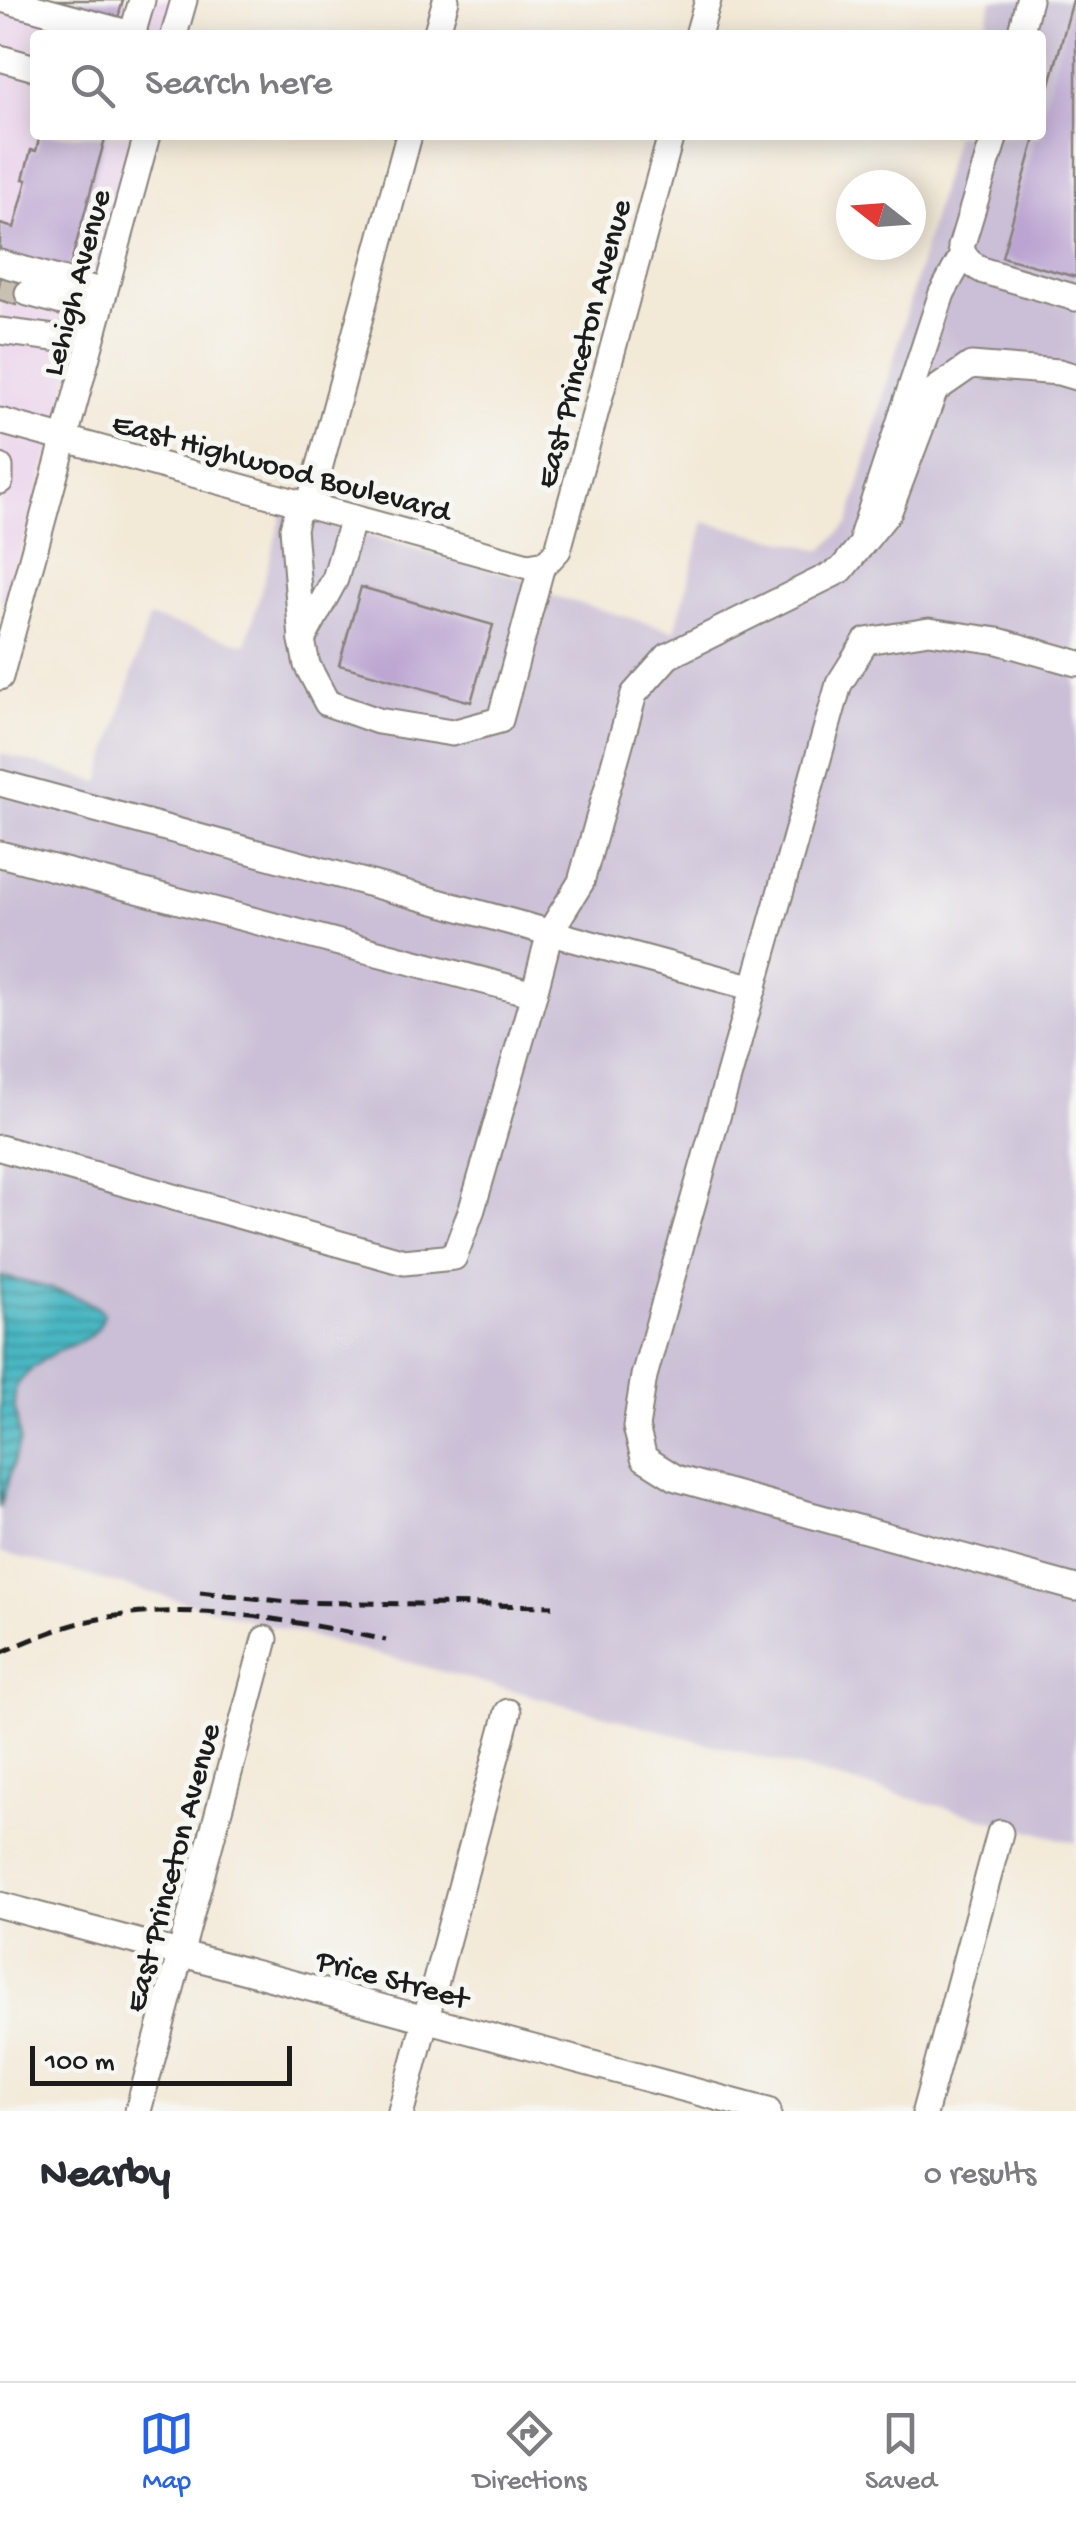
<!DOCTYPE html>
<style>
body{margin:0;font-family:"Gochi Hand",sans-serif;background:#f7f7f7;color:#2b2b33}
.compass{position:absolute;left:836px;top:170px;width:90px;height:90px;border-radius:50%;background:#fff;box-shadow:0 5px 25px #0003;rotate:287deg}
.scale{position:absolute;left:30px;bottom:25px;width:262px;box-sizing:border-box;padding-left:10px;border:5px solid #1c1c1c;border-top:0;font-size:28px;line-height:35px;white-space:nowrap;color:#1c1c1c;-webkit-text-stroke:8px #f6f6f2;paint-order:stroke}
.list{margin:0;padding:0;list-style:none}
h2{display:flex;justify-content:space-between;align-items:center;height:130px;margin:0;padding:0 40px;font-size:42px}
h2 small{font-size:32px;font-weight:400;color:#7c7c81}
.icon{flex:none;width:55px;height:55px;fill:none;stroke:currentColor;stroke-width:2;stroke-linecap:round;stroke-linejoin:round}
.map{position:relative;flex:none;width:1076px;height:2111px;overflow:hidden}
.search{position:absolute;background:#fff;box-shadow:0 5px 25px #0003;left:30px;right:30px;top:30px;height:110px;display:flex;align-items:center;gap:25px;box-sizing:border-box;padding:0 35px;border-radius:10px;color:#7c7c81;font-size:38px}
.sheet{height:270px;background:#fff}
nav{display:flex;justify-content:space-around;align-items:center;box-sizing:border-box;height:140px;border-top:2px solid #e1e1e2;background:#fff;font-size:28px;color:#7c7c81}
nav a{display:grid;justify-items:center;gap:5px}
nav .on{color:#2563eb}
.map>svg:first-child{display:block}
</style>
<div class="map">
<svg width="1076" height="2111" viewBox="0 0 1076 2111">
<defs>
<pattern id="water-rules" width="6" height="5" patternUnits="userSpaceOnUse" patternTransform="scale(2.5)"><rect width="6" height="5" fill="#49b7c3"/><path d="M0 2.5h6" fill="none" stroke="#3c949e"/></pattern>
</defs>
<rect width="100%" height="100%" fill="#f6f6f2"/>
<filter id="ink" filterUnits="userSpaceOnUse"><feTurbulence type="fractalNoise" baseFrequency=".01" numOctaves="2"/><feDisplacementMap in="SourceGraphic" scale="20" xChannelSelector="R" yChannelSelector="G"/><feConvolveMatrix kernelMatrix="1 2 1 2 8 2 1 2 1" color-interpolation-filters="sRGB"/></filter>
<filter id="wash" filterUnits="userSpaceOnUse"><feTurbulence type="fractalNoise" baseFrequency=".0048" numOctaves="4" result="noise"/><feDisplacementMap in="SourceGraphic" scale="40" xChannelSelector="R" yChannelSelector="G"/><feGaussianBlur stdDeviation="2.25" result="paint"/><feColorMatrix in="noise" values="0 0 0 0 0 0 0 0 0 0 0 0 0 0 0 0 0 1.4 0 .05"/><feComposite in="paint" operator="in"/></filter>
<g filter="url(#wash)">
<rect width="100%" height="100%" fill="#f3e9d7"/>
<polygon fill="#ead1ec" points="0,0 173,0 163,35 35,35 35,135 136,135 8,600 0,598"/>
<polygon fill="#cabfd6" points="992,0 1076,0 1076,1843 0,1552 0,753 100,782 149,617 246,644 283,512 528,580 547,594 675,631 704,522 823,550 849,523 955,135 1041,135 1041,35 983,35"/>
<path fill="url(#water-rules)" stroke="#326a70" stroke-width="2.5" d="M0 1276C26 1283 89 1294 104 1314 98 1340 75 1342 54 1353 40 1361 26 1373 16 1386L14 1403 20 1440 0 1508Z"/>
<g id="blocks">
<g fill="#bba4d1">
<polygon points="55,0 123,0 118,18"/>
<polygon points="1073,0 1076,0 1076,277 1002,257 1036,135 1041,135 1041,117"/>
<polygon points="40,135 106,135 67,277 0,258 0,224 14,228 27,180 23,179 31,150 36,151"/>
<polygon points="0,274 23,280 16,305 0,300"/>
<polygon points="361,587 493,625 471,702 339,665"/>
</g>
</g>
</g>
<g filter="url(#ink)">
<use href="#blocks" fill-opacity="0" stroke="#88827a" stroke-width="2.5"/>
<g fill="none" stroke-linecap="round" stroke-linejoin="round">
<polyline stroke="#c8c0b2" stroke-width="25" stroke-dasharray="25 12" stroke-linecap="butt" points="0,286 28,293"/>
<g stroke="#88827a" stroke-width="29">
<g id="minor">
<polyline points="5,0 135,35"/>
<polyline points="132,35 142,0"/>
<polyline points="174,35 184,0"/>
<polyline points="436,35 446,0"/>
<polyline points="698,35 708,0"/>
<polyline points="1020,35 1029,0"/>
<polyline points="0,58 35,68"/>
<path d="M995 135 961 247C964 260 972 265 984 271L1076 298"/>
<polyline points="0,263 104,292"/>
<polyline points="28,293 99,312"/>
<polyline points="0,331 54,338 94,331"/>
<polyline points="0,421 528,566 546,563 558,550 671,135"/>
<polyline points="0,467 0,481"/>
<polyline points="300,503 293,528 302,640 307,665 327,703 378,721 452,733 500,720 542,565"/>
<polyline points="309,506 409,135"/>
<polyline points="863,534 942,293 963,255"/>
<polyline points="302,640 335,579 353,518"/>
<polyline points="1076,663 998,641 929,631 866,641 839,684 644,1376 636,1427 644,1458 676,1478 1076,1588"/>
<polyline points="0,677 147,135"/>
<polyline points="0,783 754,988"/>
<polyline points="0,854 534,994 472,1209 454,1257 404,1262 0,1148"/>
<polyline points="534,994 550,932 581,882 634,694 668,656 841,570 889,511 935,390 971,365 1059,372 1076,377"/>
<polyline points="0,1905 768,2111"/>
<polyline points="138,2111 265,1639"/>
<polyline points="401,2111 508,1712"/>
<polyline points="925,2111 1000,1833"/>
</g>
</g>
<use href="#minor" stroke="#fff" stroke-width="25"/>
<g stroke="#1c1c1c" stroke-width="5" stroke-dasharray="15 8" stroke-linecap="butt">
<polyline points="200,1592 288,1602 553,1606"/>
<path d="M0 1653C26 1642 52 1630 80 1623 181 1598 285 1619 386 1640"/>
</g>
</g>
</g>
<g text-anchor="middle" stroke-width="10" stroke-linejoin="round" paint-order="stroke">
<g font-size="32" fill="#1c1c1c" stroke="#f6f6f2">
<text transform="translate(74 282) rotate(-75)" y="11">Lehigh Avenue</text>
<text transform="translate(581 343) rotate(-75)" y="11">East Princeton Avenue</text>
<text transform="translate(282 465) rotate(15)" y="11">East Highwood Boulevard</text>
<text transform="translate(170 1867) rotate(-75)" y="11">East Princeton Avenue</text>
<text transform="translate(393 1977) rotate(15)" y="11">Price Street</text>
</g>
</g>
</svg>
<svg class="compass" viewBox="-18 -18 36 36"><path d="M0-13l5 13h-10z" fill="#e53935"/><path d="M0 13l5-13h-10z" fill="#7c7c81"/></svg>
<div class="scale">100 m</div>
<div class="search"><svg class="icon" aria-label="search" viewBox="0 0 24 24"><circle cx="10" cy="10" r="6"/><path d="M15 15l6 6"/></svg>Search here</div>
</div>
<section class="sheet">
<h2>Nearby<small>0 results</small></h2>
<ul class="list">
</ul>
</section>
<nav>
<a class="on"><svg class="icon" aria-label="map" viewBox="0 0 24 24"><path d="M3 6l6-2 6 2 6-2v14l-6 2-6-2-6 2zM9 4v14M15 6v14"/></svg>Map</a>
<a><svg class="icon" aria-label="directions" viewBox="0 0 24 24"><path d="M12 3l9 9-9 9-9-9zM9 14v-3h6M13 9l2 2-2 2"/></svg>Directions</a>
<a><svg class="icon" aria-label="saved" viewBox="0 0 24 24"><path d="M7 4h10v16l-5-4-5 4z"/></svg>Saved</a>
</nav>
